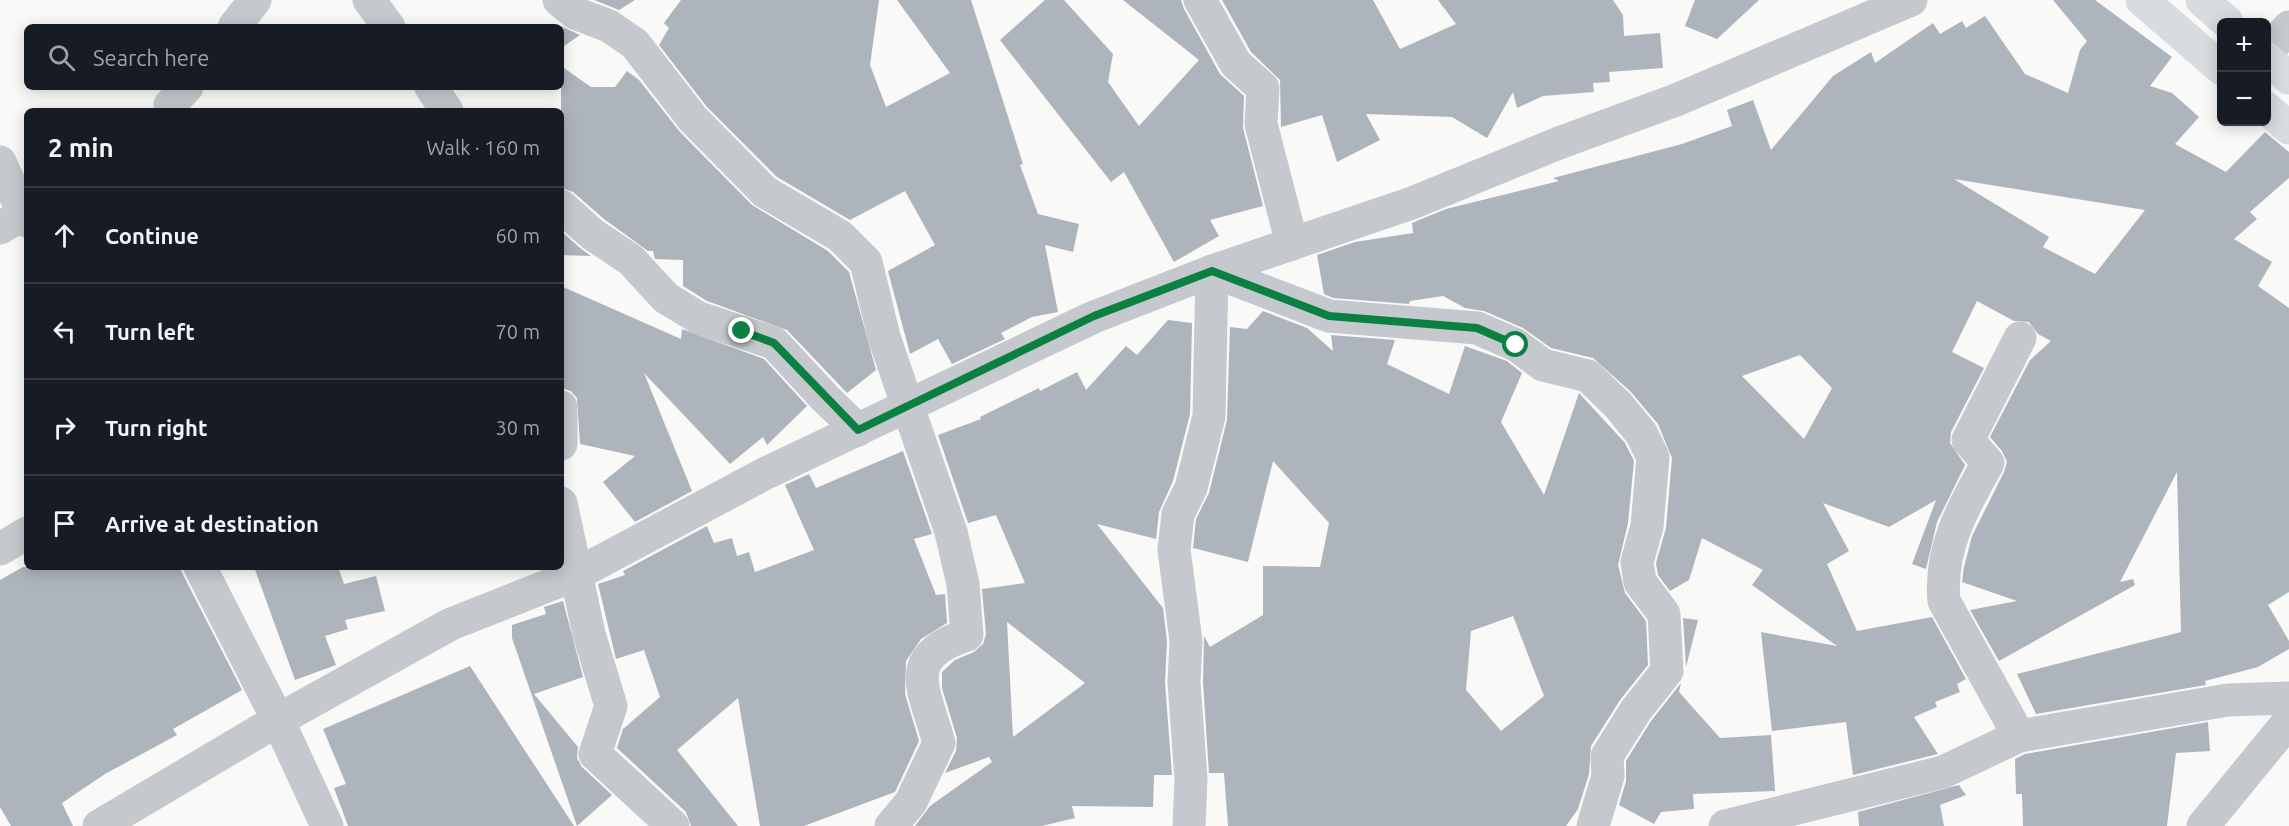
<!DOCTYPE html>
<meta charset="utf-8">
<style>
body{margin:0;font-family:Ubuntu,sans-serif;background:#20242c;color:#f1f3f6}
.controls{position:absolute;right:18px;top:18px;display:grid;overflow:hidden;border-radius:9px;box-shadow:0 3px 15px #0003}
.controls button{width:54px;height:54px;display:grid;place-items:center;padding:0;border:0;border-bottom:2px solid #363941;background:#171b24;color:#f1f3f6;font:30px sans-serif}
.stop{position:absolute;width:18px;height:18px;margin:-14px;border:4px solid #0b8043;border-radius:50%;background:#fff}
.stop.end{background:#0b8043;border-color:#fff;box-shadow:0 2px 6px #0008}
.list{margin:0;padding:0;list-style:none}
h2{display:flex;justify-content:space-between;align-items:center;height:78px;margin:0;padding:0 24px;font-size:26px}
h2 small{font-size:20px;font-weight:400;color:#9ea1a6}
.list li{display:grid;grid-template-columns:39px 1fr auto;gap:18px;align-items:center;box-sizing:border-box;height:96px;padding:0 24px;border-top:2px solid #363941}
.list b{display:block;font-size:22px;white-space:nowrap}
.list em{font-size:20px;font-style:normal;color:#9ea1a6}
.icon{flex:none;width:33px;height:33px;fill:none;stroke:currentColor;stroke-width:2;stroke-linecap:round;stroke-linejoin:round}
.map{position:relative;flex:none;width:2289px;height:826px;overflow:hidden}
.search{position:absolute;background:#171b24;box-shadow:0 3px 15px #0003;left:24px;top:24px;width:540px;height:66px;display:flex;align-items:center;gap:15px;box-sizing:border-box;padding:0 21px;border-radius:9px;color:#9ea1a6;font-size:22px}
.panel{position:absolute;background:#171b24;box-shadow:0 3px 15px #0003;left:24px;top:108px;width:540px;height:462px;border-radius:9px}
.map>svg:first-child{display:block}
</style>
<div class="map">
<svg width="2289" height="826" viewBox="0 0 2289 826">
<rect width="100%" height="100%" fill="#f9f9f7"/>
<g fill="#aeb4bb" fill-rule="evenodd">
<polygon points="594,0 635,0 619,10"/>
<polygon points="681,0 879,0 870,65 886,107 950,73 897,0 971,0 1023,164 1020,165 1038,214 1079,224 1073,252 1045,245 1058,312 1032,317 1001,333 1005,339 952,364 938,339 910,354 888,271 935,245 905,191 850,220 777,177 707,107 659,45 669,28 664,23"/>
<polygon points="1045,0 1064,0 1113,54 1108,82 1139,126 1199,60 1123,0 1181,0 1184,9 1220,74 1244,96 1243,128 1263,206 1210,220 1219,236 1174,262 1124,172 1111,182 1000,40"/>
<polygon points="1222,0 1373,0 1400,49 1456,24 1438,0 1613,0 1623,15 1624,36 1660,33 1663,68 1609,72 1610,82 1593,83 1594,92 1543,96 1517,108 1513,92 1487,138 1452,117 1366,114 1380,140 1337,162 1322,115 1281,127 1280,80 1251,52"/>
<polygon points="1695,0 1759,0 1717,39 1685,26"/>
<path d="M2053 0H2095L2172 57 2150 86 2172 93 2199 117 2175 144 2226 172 2265 132 2289 152V178L2250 212 2257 219 2234 239 2272 262 2258 286 2289 308V592L2268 605 2289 641V649L2258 667 2205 681 2206 685 2036 714 2017 674 2181 632 2177 472 2120 582 2133 579 2135 585 1999 661 1970 610 2017 601 1962 582 1964 567 1972 536 2004 472 2007 462 2002 451 1990 437 2030 360 2051 341 2038 334 2029 322 2014 321 1977 301 1952 352 1984 368 1951 432 1950 443 1965 465 1937 522 1926 569 1912 564 1936 500 1889 527 1823 503 1849 551 1827 564 1857 631 1932 617 1966 679 1957 684 1960 692 1935 702 1937 707 1914 717 1938 754 1853 775 1846 722 1772 731 1761 632 1837 646 1752 585 1763 570 1702 538 1689 580 1670 591 1658 575 1656 563 1666 528 1672 458 1658 424 1631 392 1593 358 1551 348 1523 328 1484 311 1465 308 1443 296 1410 301 1409 304 1333 298 1324 294 1317 255 1355 242 1413 233 1412 223 1446 209 1559 181 1553 178 1682 144 1732 126 1727 110 1753 100 1771 150 1833 76 1871 52 1875 63 1933 23 1940 34 1962 21 1966 28 1985 16 2025 74 2068 93 2080 50 2087 41ZM1954 179 2145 210 2095 274 2043 247 2049 237ZM1800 355 1832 388 1804 439 1742 376Z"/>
<polygon points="561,26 580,35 561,48"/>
<polygon points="561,66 591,87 615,87 627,71 639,80 680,132 752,205 828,251 849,272 876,370 847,393 787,330 707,301 683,286 683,260 655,259 653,251 648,251 604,219 573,192 561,188"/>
<polygon points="561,231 580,248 591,256 561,255"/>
<polygon points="561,286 681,339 682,329 764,359 807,406 767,445 763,437 730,464 644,373 692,491 635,522 603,482 635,456 580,444 577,398 571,391 561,388"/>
<path d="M1263 311 1307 328 1333 351 1331 335 1395 340 1387 364 1449 394 1465 346 1507 361 1522 373 1501 422 1544 495 1579 393 1625 443 1634 461 1628 523 1618 565 1625 593 1646 621 1648 665 1620 700 1591 746 1589 774 1578 809 1566 826H1228L1224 773H1209L1203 682 1204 636 1210 647 1263 615V566L1320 567 1329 523 1273 461 1248 562 1193 548 1196 519 1209 493 1227 420 1230 327 1247 329ZM1513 616 1544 696 1501 731 1466 690 1471 631Z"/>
<path d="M1168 320 1192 323 1190 414 1173 481 1159 512 1156 539 1097 524 1163 608 1167 642 1165 683 1172 775H1154L1153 807 1072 806 1075 818 1042 826H915L930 806 992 762 989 757 945 773 956 751 957 738 942 688V672L955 660 974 652 983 644 986 634 982 589 1025 583 996 515 968 523 938 435 981 419 980 417 1039 388 1040 391 1077 372 1086 390 1126 346 1137 355ZM1007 622 1085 683 1013 737Z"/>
<polygon points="903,451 932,534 914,539 936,595 945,594 947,623 921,639 906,661 905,694 919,741 895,792 804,826 760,826 738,698 677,750 738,826 691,826 686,812 617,748 623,729 660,697 644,650 616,659 598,584 625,575 623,571 707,526 714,543 732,538 737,556 749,552 755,572 814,550 785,485 809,474 816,488"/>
<polygon points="23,567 179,567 242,690 173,729 177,735 105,774 62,803 73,826 11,826 0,807 0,580"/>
<polygon points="254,567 338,567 344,584 376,576 385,611 345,620 348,629 325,636 336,665 295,680"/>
<polygon points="563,601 583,677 534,694 578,747 577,758 582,767 612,795 577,826 512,638 512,625 546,614 544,607"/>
<polygon points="1683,618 1698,620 1686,667"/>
<polygon points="470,666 574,826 348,826 334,788 346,784 323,729"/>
<polygon points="1681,683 1679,692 1720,738 1771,735 1775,791 1693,794 1694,809 1661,812 1654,824 1619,805 1626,781 1626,761 1651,721"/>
<polygon points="2208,722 2210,751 2176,753 2167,826 2023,826 2022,794 2016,794 2015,759 2025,754"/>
<polygon points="1959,785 1966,795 1940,805 1944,826 1859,826 1858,812"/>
</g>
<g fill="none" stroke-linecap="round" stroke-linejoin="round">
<g stroke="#c5c8cc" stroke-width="33">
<polyline points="369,0 389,27"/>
<path d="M559 0 575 13 609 26 635 44 693 119 765 192 840 236 866 262 884 337 951 532 963 584 967 635C899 657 925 690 939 743L911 802 891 826"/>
<polyline points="1200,0 1236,64 1263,88 1261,124 1292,244"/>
<polyline points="234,27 255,0"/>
<polyline points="2266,53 2289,27"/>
<polyline points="431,87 447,111"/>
<polyline points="170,111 170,105 187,87"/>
<polyline points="0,162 27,221"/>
<polyline points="561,206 592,234 631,260 666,298 699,318 774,343 825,398 858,430"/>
<polyline points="0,228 27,212"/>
<polyline points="561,407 561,444"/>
<polyline points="561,503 589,634 611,706 595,754 673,826"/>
<polyline points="0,549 27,533"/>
<polyline points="200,567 278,720 327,826"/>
<path d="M2019 736 1944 601C1939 549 1963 507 1988 463L1968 440 2020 338"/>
<polyline points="99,826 278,720 451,624 575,575 766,473 1094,317 1212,271 1412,203 1559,143 1676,100 1911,0"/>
<polyline points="1189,826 1191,779 1184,682 1186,641 1174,550 1178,514 1191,488 1209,416 1212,271 1329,316 1477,328 1516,345 1543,365 1588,376 1618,405 1641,433 1653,457 1647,526 1637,562 1640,582 1664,614 1667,671 1636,710 1607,756 1608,776 1593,826"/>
<polyline points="1725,826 1943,772 2019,736 2228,700 2289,698"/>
<polyline points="2203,826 2289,721"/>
</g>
<g stroke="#d8dbdf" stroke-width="33">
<polyline points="2142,0 2222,69"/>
<polyline points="2202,0 2227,22"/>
<polyline points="2266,58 2289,78"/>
<polyline points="2266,108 2289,128"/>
</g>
</g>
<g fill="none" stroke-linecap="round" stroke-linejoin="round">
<polyline stroke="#0b8043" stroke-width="8" points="742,331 774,343 858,430 1094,316 1212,271 1329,316 1477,328 1516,345"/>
</g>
</svg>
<div class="controls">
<button>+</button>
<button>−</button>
</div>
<div class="stop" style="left:1516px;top:345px"></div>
<div class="stop end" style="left:742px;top:331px"></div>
<div class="search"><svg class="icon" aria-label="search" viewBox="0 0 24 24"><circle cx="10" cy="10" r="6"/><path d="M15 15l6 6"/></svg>Search here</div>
<section class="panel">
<h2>2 min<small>Walk · 160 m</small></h2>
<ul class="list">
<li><svg class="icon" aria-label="ahead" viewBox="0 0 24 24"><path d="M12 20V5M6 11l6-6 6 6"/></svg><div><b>Continue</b></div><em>60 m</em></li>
<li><svg class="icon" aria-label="left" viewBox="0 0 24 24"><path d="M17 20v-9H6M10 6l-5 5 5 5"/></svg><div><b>Turn left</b></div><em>70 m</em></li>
<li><svg class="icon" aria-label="right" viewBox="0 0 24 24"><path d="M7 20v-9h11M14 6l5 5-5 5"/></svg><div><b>Turn right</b></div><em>30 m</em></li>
<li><svg class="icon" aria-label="arrive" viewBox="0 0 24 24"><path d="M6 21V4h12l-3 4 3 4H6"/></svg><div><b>Arrive at destination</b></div></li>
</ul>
</section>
</div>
